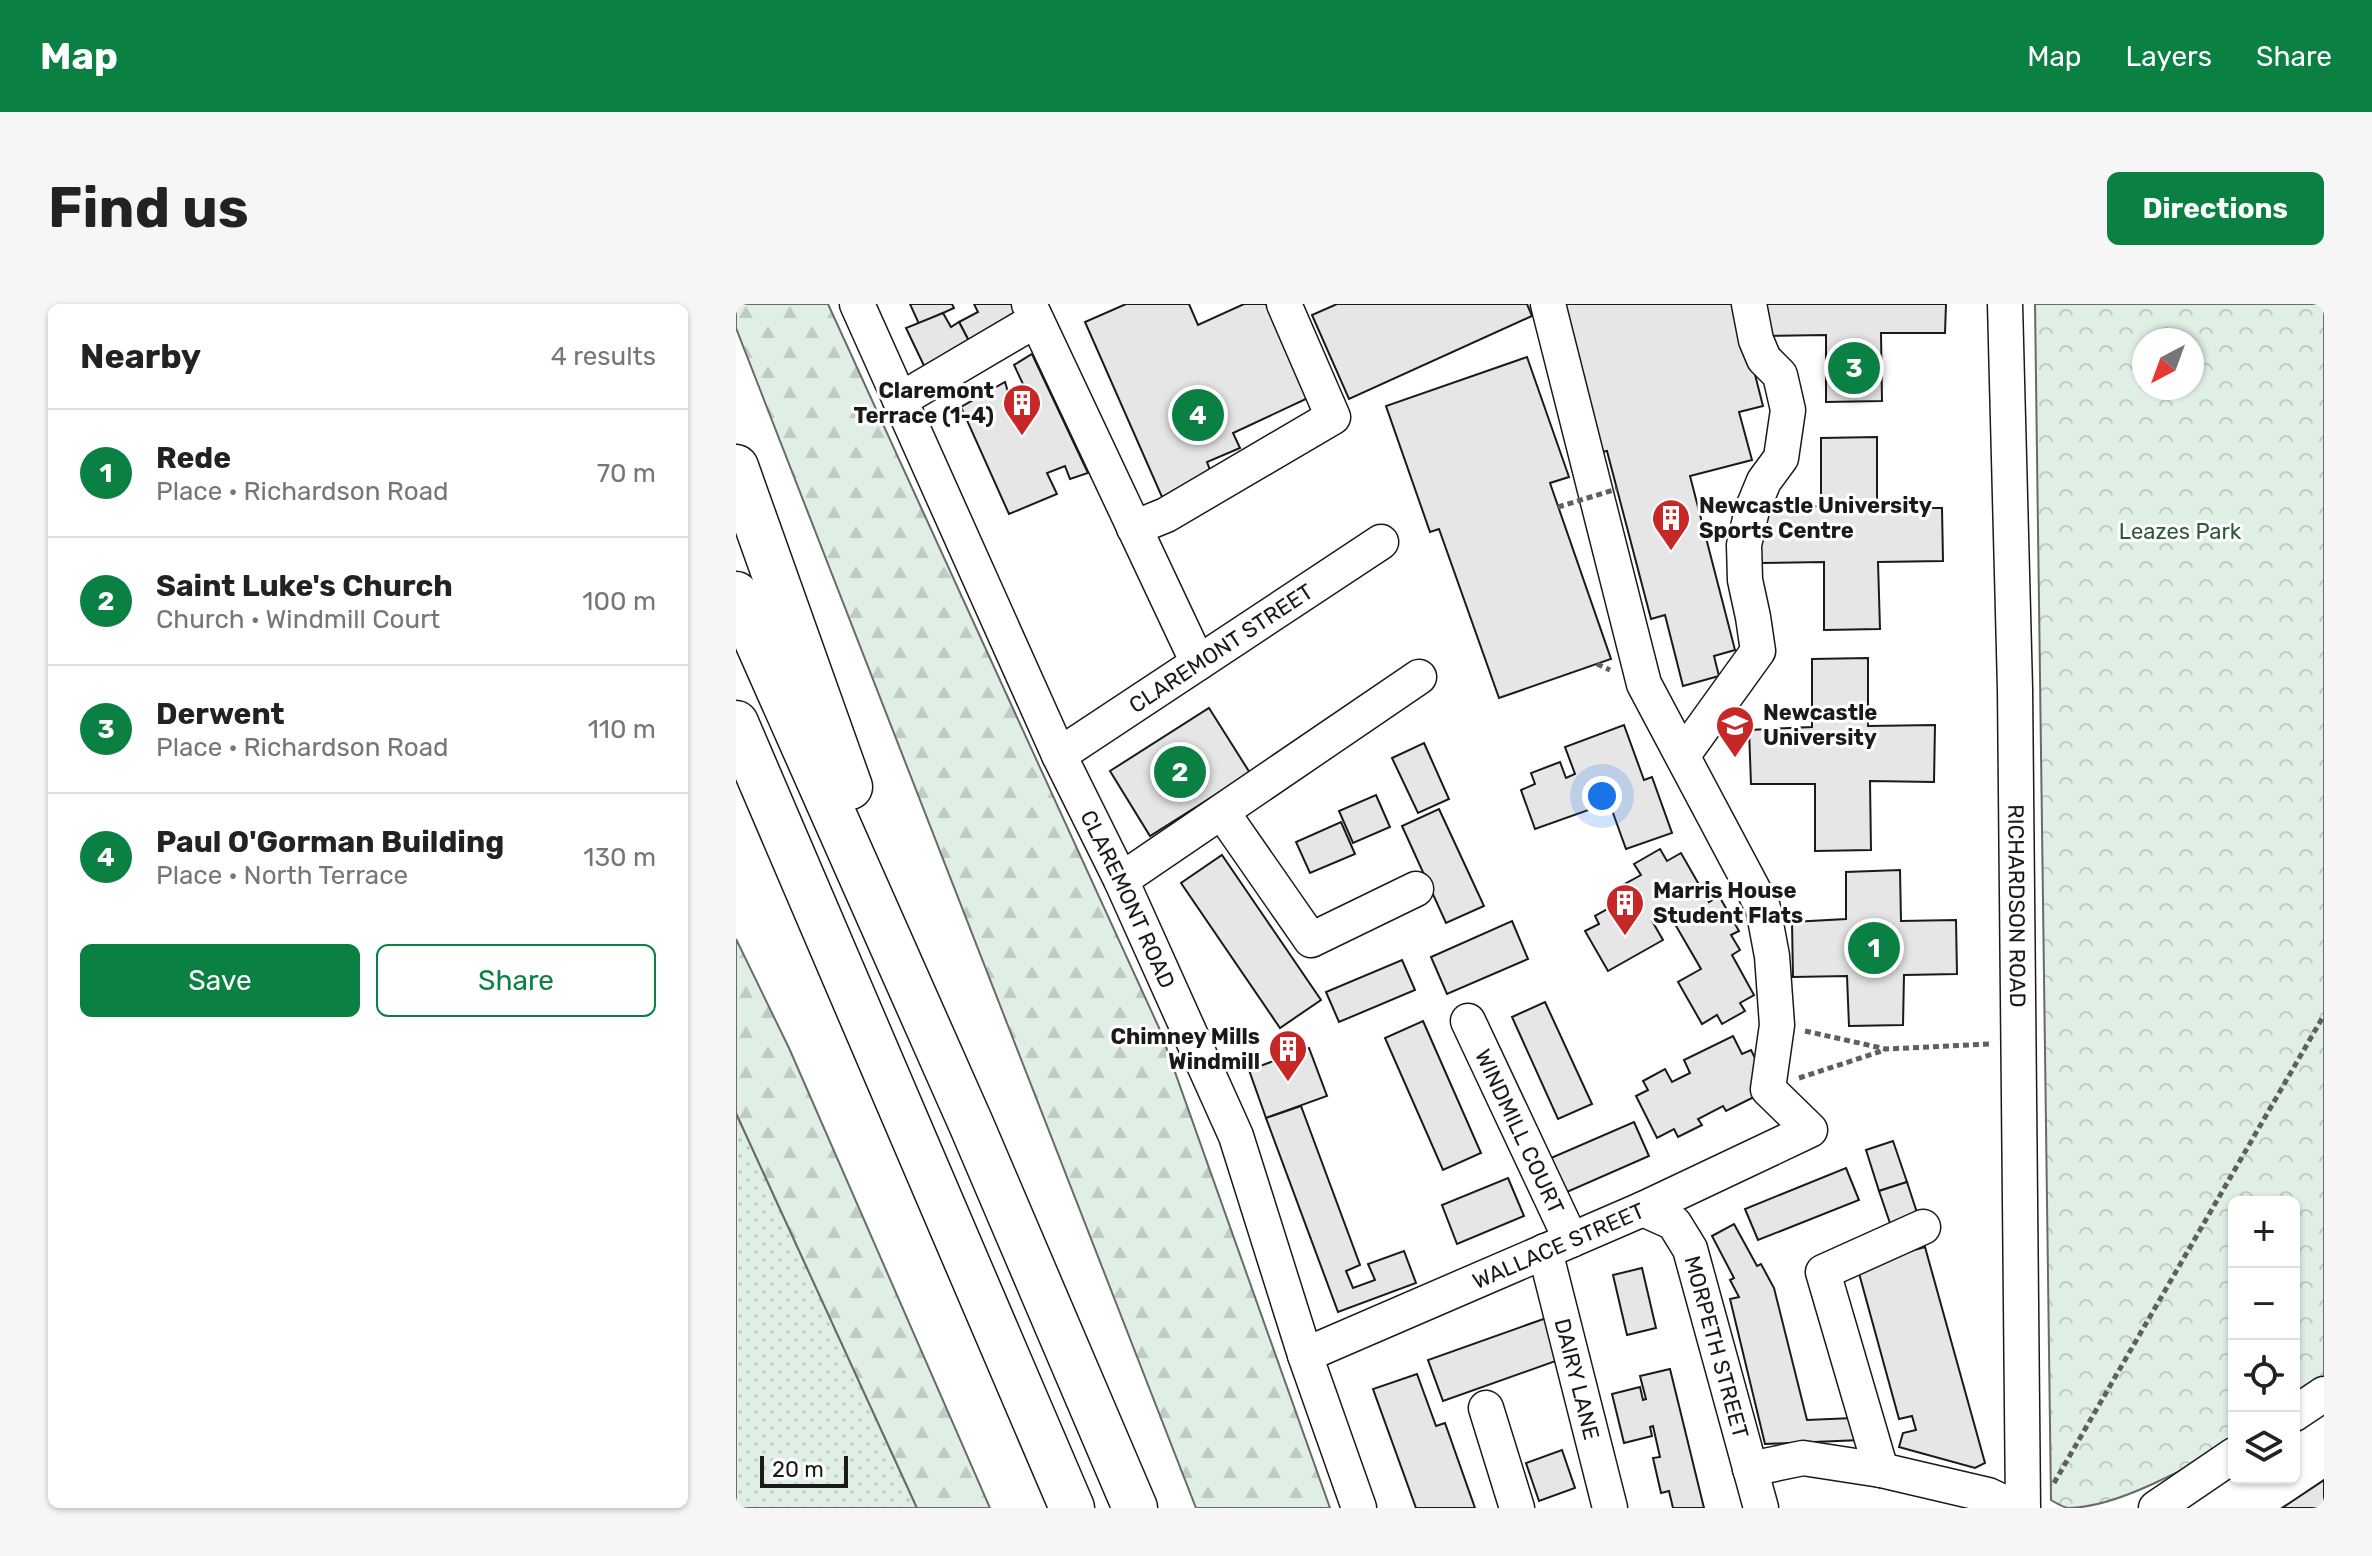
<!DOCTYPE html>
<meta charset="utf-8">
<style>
body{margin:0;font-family:Rubik,sans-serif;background:#f6f6f6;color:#222}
.controls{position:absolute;right:24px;bottom:24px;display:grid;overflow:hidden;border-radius:12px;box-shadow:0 2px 6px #0004}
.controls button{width:72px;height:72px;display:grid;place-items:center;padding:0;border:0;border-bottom:2px solid #e0e0e0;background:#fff;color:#222;font:40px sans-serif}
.compass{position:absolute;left:1396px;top:24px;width:72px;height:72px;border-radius:50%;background:#fff;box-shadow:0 2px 6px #0004;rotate:221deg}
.scale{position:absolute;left:24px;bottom:20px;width:88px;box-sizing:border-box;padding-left:8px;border:4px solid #1a1a1a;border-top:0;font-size:22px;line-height:28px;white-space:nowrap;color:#1a1a1a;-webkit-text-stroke:6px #fff;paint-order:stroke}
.you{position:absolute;left:866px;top:492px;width:28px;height:28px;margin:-20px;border:6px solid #fff;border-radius:50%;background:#1a73e8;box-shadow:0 0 0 12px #1a73e833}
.badge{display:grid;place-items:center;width:52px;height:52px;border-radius:50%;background:#0b8043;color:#fff;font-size:26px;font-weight:700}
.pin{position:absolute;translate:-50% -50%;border:4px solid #fff;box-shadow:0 2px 8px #0006}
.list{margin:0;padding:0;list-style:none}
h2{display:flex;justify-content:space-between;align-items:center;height:104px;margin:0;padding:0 32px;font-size:34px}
h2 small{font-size:26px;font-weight:400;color:#767676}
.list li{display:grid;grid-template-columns:52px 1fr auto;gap:24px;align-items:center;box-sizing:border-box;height:128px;padding:0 32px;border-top:2px solid #e0e0e0}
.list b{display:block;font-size:30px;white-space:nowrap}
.list p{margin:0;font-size:26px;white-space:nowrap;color:#767676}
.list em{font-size:26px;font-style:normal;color:#767676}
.actions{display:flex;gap:16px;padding:24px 32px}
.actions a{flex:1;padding:18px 0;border:2px solid #0b8043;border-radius:12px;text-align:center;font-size:28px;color:#0b8043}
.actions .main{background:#0b8043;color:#fff}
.icon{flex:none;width:44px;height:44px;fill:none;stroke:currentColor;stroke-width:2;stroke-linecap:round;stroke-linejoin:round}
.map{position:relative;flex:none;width:1588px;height:1204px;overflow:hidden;border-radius:12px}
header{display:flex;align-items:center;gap:48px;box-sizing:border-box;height:112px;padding:0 40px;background:#0b8043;color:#fff}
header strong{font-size:38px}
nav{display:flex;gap:44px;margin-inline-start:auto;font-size:28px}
.intro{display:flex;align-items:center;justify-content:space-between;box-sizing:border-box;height:192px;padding:0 48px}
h1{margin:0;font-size:56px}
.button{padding:20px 36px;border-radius:12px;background:#0b8043;color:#fff;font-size:28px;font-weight:700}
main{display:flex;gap:48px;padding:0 48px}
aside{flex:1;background:#fff;border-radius:12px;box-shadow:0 2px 6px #0004}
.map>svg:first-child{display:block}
</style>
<header>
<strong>Map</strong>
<nav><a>Map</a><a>Layers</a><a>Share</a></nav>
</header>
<div class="intro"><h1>Find us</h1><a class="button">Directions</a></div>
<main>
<aside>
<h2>Nearby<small>4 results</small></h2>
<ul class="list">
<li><span class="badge">1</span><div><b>Rede</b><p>Place · Richardson Road</p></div><em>70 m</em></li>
<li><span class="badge">2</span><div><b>Saint Luke's Church</b><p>Church · Windmill Court</p></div><em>100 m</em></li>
<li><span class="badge">3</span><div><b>Derwent</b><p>Place · Richardson Road</p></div><em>110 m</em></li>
<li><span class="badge">4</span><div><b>Paul O'Gorman Building</b><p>Place · North Terrace</p></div><em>130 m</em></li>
</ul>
<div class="actions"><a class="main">Save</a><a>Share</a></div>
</aside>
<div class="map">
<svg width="1588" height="1204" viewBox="0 0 1588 1204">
<defs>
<pattern id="grass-dots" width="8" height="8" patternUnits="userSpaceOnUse" patternTransform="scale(2)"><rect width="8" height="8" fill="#e0efe3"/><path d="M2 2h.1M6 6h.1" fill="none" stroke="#c0ccc2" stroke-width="1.8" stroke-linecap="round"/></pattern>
<pattern id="forest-firs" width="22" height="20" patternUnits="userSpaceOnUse" patternTransform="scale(2)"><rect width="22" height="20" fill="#e0efe3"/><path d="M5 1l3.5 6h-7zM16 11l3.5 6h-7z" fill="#c0ccc2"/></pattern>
<pattern id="park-crowns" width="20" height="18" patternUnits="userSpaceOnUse" patternTransform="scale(2)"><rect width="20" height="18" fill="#e0efe3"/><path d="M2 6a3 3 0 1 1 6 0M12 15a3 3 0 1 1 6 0" fill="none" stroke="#c0ccc2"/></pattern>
</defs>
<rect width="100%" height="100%" fill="#fff"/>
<polygon fill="url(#grass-dots)" stroke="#6a6a6a" stroke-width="2" points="0,809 181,1204 0,1204"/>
<g fill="url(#forest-firs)" stroke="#6a6a6a" stroke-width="2">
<polygon points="0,0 92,0 424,726 594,1204 460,1204 0,24"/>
<polygon points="0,635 53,744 254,1204 181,1204 0,809"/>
</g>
<path fill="url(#park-crowns)" stroke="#6a6a6a" stroke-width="2" fill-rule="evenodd" d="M1299 0H1588V1077L1558 1097V898H1498V1135C1458 1161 1381 1204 1332 1204 1327 1203 1320 1199 1315 1196ZM1408 36H1456V84H1408Z"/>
<g fill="#e6e6e6" stroke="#1a1a1a" stroke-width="2">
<polygon points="174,0 216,0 218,4 183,20"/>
<polygon points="238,0 277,0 283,11 235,41 223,18 242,8"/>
<polygon points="390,0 453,0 462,21 508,0 530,0 572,94 497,129 504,144 471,158 476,171 426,193 349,18"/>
<polygon points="601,0 791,0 796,12 613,95 576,11"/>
<polygon points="816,0 1001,0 1027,102 1003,108 1016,156 954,172 999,346 978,352 983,372 947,382 929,311 915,315 871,147 855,150"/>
<polygon points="1025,0 1210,0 1209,29 1145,29 1146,97 1090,98 1090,31 1027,32"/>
<polygon points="207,9 215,23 223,18 235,41 191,68 170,24"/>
<polygon points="296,50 352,169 334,175 329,162 311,169 321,190 273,210 225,103 269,78 272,88 287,80 278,61"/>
<polygon points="791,53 833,173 814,179 875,355 763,394 703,225 694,228 650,102"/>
<polygon points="1141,133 1141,204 1206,204 1207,257 1142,258 1144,325 1088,326 1088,258 1024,259 1022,204 1085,202 1085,134"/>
<polygon points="1132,354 1132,422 1199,421 1198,478 1134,477 1135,546 1079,547 1079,480 1015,480 1013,426 1076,423 1076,355"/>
<polygon points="473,404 514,469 414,532 374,467"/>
<polygon points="888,421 908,476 916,473 936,529 890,545 868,484 856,489 861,503 799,525 785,486 799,480 795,469 824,458 830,474 839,470 829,443"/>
<polygon points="688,439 713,495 682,509 656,454"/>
<polygon points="640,491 654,523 617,539 603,507"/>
<polygon points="703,505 748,602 710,619 666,522"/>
<polygon points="605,518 619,550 574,569 560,538"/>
<polygon points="924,545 931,557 945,549 973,598 983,592 1003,627 995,631 1004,646 996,651 1018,691 1004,699 1009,707 986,720 981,711 966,720 942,678 965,665 932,608 916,617 927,636 872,667 849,627 863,620 859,612 886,597 892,609 900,604 887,581 905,571 898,560"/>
<polygon points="486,551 585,696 544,724 445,579"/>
<polygon points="1164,566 1165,617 1220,616 1221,670 1168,671 1167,721 1113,722 1111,672 1057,673 1056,618 1110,615 1110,568"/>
<polygon points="776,617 792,655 711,690 695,653"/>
<polygon points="666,656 679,686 603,718 590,688"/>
<polygon points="809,698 856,800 822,815 776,713"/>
<polygon points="687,717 745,849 707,866 649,734"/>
<polygon points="997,732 1006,750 1015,746 1029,774 1026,789 990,807 987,802 962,815 966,821 942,833 938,825 921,834 900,792 912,786 907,777 929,765 936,778 954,769 948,756"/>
<polygon points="573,744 591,792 530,814 513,766"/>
<polygon points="565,802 624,961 610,967 617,984 639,976 632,960 668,947 680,979 602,1008 530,814"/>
<polygon points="898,818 913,852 831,888 815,854"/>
<polygon points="1157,837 1171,878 1143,887 1130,846"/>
<polygon points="1110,864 1123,896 1022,936 1009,905"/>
<polygon points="772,874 788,912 721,940 706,901"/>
<polygon points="1171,878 1184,918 1157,928 1143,887"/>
<polygon points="998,920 1021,962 1025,960 1038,984 1071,1116 1117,1114 1125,1136 1029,1140 994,995 1003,993 994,976 998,974 976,932"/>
<polygon points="1189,943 1249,1159 1239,1164 1163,1143 1167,1129 1180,1126 1176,1112 1163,1115 1121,962"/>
<polygon points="906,964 920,1024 891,1031 877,971"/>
<polygon points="816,1012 831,1053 707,1097 692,1056"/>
<polygon points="934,1065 968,1204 937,1204 933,1187 925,1189 917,1154 924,1153 917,1122 914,1123 916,1132 888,1139 876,1090 904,1083 907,1096 910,1095 904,1072"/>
<polygon points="681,1070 700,1122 709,1119 739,1204 680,1204 637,1085"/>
<polygon points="826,1146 839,1184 803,1197 790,1159"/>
<polygon points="1588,1176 1588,1204 1546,1204"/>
</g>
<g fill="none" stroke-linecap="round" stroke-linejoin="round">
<g stroke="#1a1a1a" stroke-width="37">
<g id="minor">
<path id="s1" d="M121 0 323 451 385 576 500 832 569 1051 623 1204"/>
<polyline points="293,0 462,359"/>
<path id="s2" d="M1269 0 1279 385 1287 1204"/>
<polyline points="164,96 300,16"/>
<polyline points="398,224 430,211 597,113 548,0"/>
<path id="s3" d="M323 451 645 238"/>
<polyline points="947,451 1022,347 1017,313 1009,276 1008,241 1016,206 1028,177 1045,154 1052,106 1044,71 1028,55 1020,36 1013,0"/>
<polyline points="486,508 575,636 680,585"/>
<polyline points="385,576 683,373"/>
<path id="s4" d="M732 717 835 936"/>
<path id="s5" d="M907 905 938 919 954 945 1025 1204"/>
<path id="s6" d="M809 947 874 1204"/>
<path id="s7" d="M569 1051 907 905 1074 826 1032 785 1041 721 1036 652 1027 604 908 380 812 0"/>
<polyline points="750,1104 781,1204"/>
<polyline points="1558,1110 1588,1090"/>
<polyline points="1014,1165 1067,1154 1145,1166 1252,1191 1280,1204"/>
<polyline points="1145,1166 1087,968 1187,923"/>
<polyline points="1420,1204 1498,1151"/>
</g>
</g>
<g stroke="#1a1a1a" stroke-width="47">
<g id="highway">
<polyline points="0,163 114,483"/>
<polyline points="0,290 235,820 399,1204"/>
<polyline points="0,419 336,1204"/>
</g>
</g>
<g stroke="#5f5f5f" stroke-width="5" stroke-dasharray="6 4" stroke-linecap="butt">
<polyline points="861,360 874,366"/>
<polyline points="1069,727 1150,745 1253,740"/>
<polyline points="1063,774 1149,746"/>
<polyline points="1318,1179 1588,711"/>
</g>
<use href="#minor" stroke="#fff" stroke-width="34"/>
<use href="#highway" stroke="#fff" stroke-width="44"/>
<polyline stroke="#5f5f5f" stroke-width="5" stroke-dasharray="6 4" stroke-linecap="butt" points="822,203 881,185"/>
</g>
<defs>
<g id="building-pin" transform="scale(2)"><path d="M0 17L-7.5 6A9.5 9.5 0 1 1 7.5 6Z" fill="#c62828" stroke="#fff"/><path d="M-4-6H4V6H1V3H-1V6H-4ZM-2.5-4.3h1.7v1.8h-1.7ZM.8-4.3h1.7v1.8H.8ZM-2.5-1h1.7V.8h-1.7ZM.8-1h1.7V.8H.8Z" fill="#fff"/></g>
<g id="university-pin" transform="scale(2)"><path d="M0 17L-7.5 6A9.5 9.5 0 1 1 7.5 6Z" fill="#c62828" stroke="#fff"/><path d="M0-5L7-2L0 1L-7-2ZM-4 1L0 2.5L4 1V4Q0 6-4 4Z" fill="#fff"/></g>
</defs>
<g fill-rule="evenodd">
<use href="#building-pin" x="286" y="99"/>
<use href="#building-pin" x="935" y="214"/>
<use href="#university-pin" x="999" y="421"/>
<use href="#building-pin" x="889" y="599"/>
<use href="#building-pin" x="552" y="745"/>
</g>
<g text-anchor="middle" stroke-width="6" stroke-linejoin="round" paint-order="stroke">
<g font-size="22" font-weight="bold" fill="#1a1a1a" stroke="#fff" text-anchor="start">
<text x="258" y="94" text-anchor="end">Claremont<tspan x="258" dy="25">Terrace (1-4)</tspan></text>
<text x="963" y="209">Newcastle University<tspan x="963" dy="25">Sports Centre</tspan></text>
<text x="1027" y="416">Newcastle<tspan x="1027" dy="25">University</tspan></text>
<text x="917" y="594">Marris House<tspan x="917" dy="25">Student Flats</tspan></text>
<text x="524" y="740" text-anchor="end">Chimney Mills<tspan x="524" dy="25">Windmill</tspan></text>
</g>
<g font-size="22" fill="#2b5a34" stroke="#fff">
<text x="1444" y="235">Leazes Park</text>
</g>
<g font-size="22" fill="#1a1a1a" stroke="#fff">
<text dy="8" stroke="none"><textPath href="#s3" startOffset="194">CLAREMONT STREET</textPath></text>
<text dy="8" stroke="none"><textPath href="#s1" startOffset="654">CLAREMONT ROAD</textPath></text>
<text dy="8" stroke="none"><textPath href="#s2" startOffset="602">RICHARDSON ROAD</textPath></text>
<text dy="8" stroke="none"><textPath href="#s4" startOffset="122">WINDMILL COURT</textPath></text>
<text dy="8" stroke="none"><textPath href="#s7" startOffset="276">WALLACE STREET</textPath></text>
<text dy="8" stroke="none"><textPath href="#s5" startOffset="166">MORPETH STREET</textPath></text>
<text dy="8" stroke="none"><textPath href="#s6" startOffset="132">DAIRY LANE</textPath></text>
</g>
</g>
</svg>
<div class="controls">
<button>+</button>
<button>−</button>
<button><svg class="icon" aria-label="locate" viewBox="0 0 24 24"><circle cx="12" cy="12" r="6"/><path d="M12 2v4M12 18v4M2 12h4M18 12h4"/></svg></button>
<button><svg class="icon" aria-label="layers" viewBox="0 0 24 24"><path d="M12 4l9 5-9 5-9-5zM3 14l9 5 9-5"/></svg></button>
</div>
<svg class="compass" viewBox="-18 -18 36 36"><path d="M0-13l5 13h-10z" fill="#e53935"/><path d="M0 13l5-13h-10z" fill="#767676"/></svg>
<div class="scale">20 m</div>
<div class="you"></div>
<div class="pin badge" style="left:1138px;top:644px">1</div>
<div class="pin badge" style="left:444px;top:468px">2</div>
<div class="pin badge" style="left:1118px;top:64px">3</div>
<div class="pin badge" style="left:462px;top:111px">4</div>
</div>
</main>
